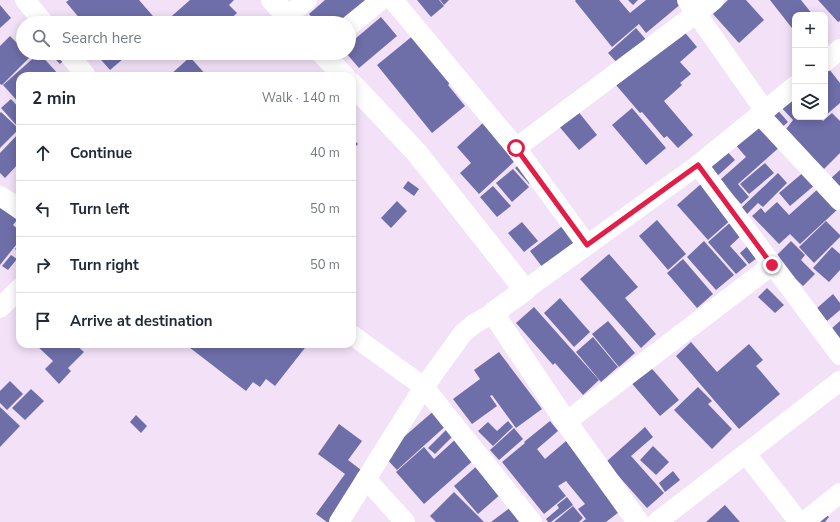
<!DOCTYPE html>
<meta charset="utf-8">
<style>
body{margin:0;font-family:"Nunito Sans",sans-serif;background:#f6f6f7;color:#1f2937}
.controls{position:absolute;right:12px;top:12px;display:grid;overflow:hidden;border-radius:8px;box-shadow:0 2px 10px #0003}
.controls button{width:36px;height:36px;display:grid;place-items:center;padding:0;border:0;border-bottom:1px solid #e0e1e3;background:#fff;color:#1f2937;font:20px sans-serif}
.stop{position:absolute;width:12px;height:12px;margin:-9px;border:3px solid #e11d48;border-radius:50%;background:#fff}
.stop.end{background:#e11d48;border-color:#fff;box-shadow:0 1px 4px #0008}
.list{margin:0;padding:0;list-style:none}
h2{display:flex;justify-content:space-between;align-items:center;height:52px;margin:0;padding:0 16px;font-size:17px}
h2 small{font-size:13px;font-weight:400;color:#747a83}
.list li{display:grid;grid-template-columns:26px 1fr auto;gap:12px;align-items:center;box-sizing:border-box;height:56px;padding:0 16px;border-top:1px solid #e0e1e3}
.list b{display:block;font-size:15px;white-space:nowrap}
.list em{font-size:13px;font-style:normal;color:#747a83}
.icon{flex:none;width:22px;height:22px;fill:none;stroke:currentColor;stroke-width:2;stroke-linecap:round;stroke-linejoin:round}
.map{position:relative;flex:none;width:840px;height:522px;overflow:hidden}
.search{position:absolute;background:#fff;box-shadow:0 2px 10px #0003;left:16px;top:16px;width:340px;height:44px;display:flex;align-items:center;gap:10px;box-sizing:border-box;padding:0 14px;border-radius:22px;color:#747a83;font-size:15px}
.panel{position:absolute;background:#fff;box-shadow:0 2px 10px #0003;left:16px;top:72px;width:340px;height:276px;border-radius:12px}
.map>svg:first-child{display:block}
</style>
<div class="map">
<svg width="840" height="522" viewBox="0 0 840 522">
<rect width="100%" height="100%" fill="#f2e1f7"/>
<g fill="#6e6ea9">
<polygon points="69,0 139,0 159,23 77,23 81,20 66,2"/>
<polygon points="190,0 234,0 229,5 237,13 226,23 166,23 165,22"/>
<polygon points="325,0 370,0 344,23 317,23 309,14"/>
<polygon points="417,0 439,0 444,6 431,17"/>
<polygon points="440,0 449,0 444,5"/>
<polygon points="576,0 619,0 630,13 646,0 679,0 682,3 646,33 639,24 612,47 575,1"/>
<polygon points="628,0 638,0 633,5"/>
<polygon points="728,0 746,0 764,20 739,43 713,14"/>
<polygon points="770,0 801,0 813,15 795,15 795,32"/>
<polygon points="818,0 840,0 840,21 838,22"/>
<polygon points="0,5 11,18 0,28"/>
<polygon points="381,17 397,36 359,68 346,53 349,53 349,44"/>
<polygon points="636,28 648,42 621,67 608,53"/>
<polygon points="682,29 697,47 680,62 691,74 680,83 682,85 664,101 693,135 678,148 667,136 664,138 642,112 640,113 616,85"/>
<polygon points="415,34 453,80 448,85 465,106 432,133 377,65"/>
<polygon points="10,36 23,49 23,53 27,53 31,56 2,85 0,84 0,46"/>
<polygon points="39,53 60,76 20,76 20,104 3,85"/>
<polygon points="49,53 62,53 67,57 60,64"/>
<polygon points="95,53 130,53 110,70"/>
<polygon points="190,57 207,76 169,76"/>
<polygon points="829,69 840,83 840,103 825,116 825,72"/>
<polygon points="795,93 795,117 819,117 823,121 832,113 840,121 840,153 824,169 783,133 793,120 780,106"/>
<polygon points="11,99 20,109 20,125 18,127 1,108"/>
<polygon points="775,107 788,122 780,129 767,115"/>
<polygon points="632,108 666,148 646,165 612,125"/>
<polygon points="577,110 597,135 579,150 558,125"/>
<polygon points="1,112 19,129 0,148 0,113"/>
<polygon points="759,120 783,144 738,184 749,197 741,204 720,180 746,157 734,143"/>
<polygon points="485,121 518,158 479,194 460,173 471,163 457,147"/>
<polygon points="20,132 20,162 5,178 0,173 0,153"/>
<polygon points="352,138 358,144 352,150"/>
<polygon points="724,148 735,160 715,178 704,166"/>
<polygon points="521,163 534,179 529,184 515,168"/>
<polygon points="765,163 774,173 749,194 740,184"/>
<polygon points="513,169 529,187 512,202 496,183"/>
<polygon points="840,170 840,192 829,180"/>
<polygon points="805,171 816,184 790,206 779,193"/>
<polygon points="778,173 787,183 763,207 758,203 746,215 740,209"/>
<polygon points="408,181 419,189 414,196 403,188"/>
<polygon points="702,183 733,218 708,240 677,205"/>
<polygon points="493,186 511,206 497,217 480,197"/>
<polygon points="819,188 838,209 800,244 790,234 779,244 752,216 761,208 765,213 777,202 789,215"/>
<polygon points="397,201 407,211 391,228 381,218"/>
<polygon points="0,207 17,220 13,225 20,231 20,240 0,265"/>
<polygon points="657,220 686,254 668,270 639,236"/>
<polygon points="732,221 743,234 730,246 747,265 736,274 708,242"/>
<polygon points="826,221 840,235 840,237 814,263 799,247"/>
<polygon points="522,222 538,241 524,252 508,233"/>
<polygon points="565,224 578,240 543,268 530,251"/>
<polygon points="704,241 734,275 716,290 687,257"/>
<polygon points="791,241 805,255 801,260 815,274 803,286 774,258"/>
<polygon points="20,243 20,253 15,249"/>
<polygon points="751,243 761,255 749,264 740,253"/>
<polygon points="832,247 840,254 840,270 829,282 813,268"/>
<polygon points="609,254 638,287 625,298 656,334 641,348 580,279"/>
<polygon points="11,255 17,259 8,270 2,266"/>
<polygon points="683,259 713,294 697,308 667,273"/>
<polygon points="767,288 784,305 775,313 758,297"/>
<polygon points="833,294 840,303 840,310 827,321 816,309"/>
<polygon points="560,298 590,332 574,347 544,313"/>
<polygon points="534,307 599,380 583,395 555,363 553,365 516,323"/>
<polygon points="608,321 635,353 619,367 592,334"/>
<polygon points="840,321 840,339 831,329"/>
<polygon points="593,337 618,367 601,382 576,352"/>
<polygon points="691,342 717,372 749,344 763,360 756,366 780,394 739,429 676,356"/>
<polygon points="35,344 75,344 84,352 68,368 71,371 59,384 45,369 53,361"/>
<polygon points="185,344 308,344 275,386 266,379 260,387 253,382 246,391"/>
<polygon points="499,352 542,409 516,428 492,395 490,396 497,406 472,424 453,399 480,379 474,370"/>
<polygon points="647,363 679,400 660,416 628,379"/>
<polygon points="10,381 23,394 7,410 0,403 0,391"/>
<polygon points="698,387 712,401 708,404 732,429 712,449 674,410"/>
<polygon points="31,389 44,401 25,420 12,408"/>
<polygon points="0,407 20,426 0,447"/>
<polygon points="436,409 449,423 397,470 383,455"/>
<polygon points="136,415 147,426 141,433 130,422"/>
<polygon points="508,421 513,427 493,446 478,431 488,422 497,431"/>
<polygon points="550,421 558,431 537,449 545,459 566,441 613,498 619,512 606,522 582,522 586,519 578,509 585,504 566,481 558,486 566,496 544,514 502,462 525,443 524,442"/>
<polygon points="339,424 362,441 348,460 365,473 330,522 327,522 316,514 345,474 318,454"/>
<polygon points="449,427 456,433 435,454 428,448"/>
<polygon points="645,427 653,437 631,456 664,493 647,508 606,462"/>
<polygon points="514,428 523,439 499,460 490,450"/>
<polygon points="458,437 476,458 424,504 396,472 424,447 434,459"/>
<polygon points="653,446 669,462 656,475 640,460"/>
<polygon points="478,465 502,493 478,514 454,486"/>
<polygon points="673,471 680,480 665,492 659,483"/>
<polygon points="454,492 484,522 436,522 430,516"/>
<polygon points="567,497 573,505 551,522 548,522 546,519 559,508 557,505"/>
<polygon points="725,505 740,522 706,522"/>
<polygon points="573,506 583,518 579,522 554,522"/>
<polygon points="511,507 522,522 491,522"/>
<polygon points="823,511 829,517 825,522 813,522"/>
</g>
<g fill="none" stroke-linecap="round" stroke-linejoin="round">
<g stroke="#fff" stroke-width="20">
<polyline points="25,0 44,23"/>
<polyline points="393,0 516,148 587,245"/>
<polyline points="687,0 765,111"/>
<polyline points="287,16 307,0"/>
<polyline points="349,26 381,0"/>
<polyline points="68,53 86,76"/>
<polyline points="825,62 840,49"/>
<polyline points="760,115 840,201"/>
<polyline points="516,148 714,0"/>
<polyline points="698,165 795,86"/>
<polyline points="0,196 20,209"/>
<polyline points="525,290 698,165 840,355"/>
<polyline points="0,308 20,288"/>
<polyline points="352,335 424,387 463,333 474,324 493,313"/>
<polyline points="566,422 772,265"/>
<polyline points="746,454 799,522"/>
<polyline points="366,479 405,522"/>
<polyline points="339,522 424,387 532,522"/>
<polyline points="657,522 840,381"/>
<polyline points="804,522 840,493"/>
</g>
<g stroke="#fff" stroke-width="22">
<polyline points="272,0 294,23"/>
<polyline points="322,53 344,76"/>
<polyline points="352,84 417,153 525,290 493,313 566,422 638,522"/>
</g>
</g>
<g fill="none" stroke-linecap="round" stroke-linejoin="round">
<polyline stroke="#e11d48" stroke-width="5" points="516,148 587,245 698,165 772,265"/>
</g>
</svg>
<div class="controls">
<button>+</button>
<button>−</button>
<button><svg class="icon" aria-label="layers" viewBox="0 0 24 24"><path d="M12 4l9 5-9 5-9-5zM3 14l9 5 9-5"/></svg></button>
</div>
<div class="stop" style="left:516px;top:148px"></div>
<div class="stop end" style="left:772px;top:265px"></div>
<div class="search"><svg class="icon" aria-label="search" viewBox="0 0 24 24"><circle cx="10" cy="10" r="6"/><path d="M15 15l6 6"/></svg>Search here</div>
<section class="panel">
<h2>2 min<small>Walk · 140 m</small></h2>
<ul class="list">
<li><svg class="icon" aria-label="ahead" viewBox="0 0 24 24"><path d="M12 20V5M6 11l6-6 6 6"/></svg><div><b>Continue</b></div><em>40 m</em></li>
<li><svg class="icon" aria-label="left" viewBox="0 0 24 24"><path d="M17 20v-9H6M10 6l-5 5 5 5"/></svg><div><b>Turn left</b></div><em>50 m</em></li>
<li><svg class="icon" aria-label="right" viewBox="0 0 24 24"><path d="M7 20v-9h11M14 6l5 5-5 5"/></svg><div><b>Turn right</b></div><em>50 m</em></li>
<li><svg class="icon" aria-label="arrive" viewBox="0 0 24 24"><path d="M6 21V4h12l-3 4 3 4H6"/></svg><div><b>Arrive at destination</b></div></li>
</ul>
</section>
</div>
